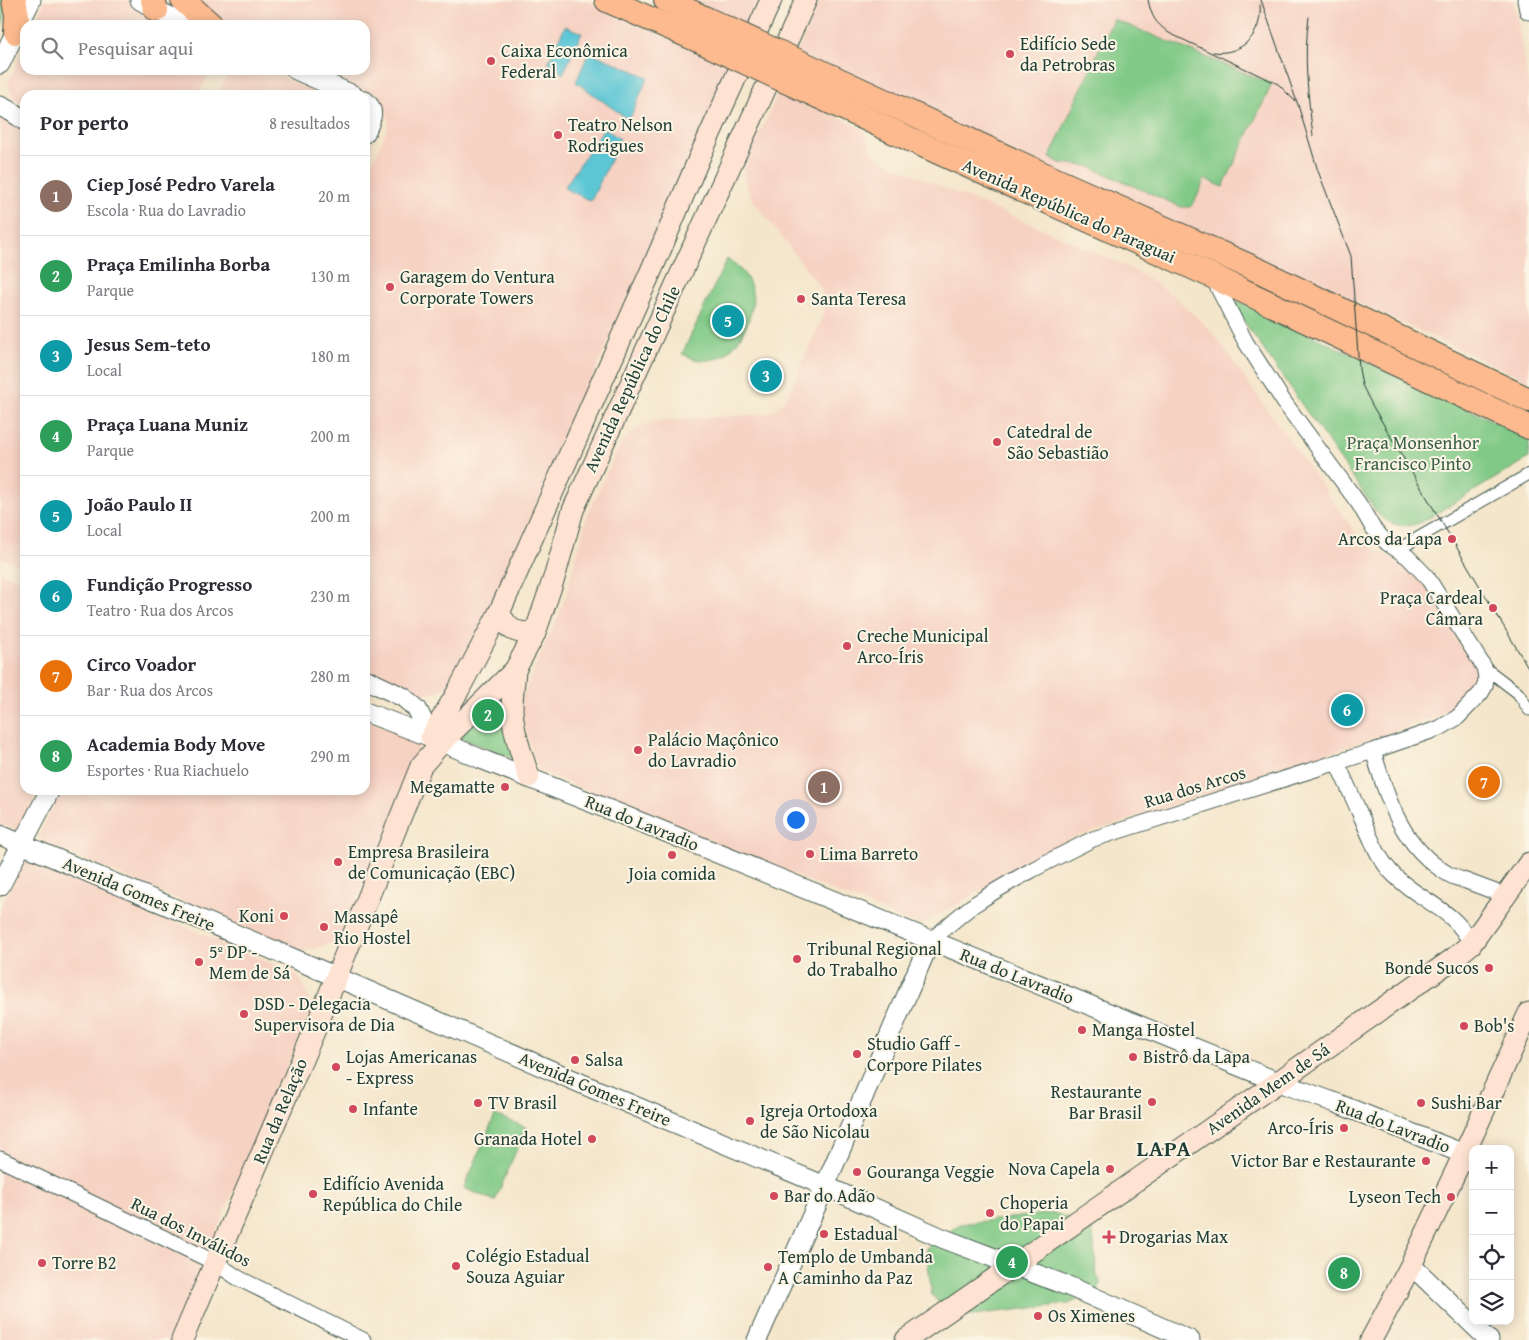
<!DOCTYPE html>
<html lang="pt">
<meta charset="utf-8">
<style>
body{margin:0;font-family:"Gentium Book Plus",serif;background:#f7f7f7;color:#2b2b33}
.controls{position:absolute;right:15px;bottom:15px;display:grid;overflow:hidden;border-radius:10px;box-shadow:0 2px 12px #0003}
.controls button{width:45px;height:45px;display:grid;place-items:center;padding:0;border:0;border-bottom:1px solid #e1e1e2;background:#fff;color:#2b2b33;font:25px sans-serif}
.you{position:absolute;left:795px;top:819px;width:18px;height:18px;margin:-12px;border:4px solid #fff;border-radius:50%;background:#1a73e8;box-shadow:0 0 0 8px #1a73e833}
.badge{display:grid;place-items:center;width:32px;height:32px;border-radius:50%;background:#d1495b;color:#fff;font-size:16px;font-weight:700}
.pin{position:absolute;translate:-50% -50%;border:2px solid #fff;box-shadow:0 1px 5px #0006}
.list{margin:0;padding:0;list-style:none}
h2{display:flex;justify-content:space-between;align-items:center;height:65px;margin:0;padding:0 20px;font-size:21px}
h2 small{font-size:16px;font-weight:400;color:#7c7c81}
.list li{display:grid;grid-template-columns:32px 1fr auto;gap:15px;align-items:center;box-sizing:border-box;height:80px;padding:0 20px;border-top:1px solid #e1e1e2}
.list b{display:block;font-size:19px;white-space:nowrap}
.list p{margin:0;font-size:16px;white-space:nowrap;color:#7c7c81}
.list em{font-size:16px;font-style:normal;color:#7c7c81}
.icon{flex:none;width:28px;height:28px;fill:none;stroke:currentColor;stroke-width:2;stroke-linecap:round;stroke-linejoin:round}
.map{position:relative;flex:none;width:1529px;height:1340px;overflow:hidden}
.search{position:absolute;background:#fff;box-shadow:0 2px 12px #0003;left:20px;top:20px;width:350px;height:55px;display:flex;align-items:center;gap:12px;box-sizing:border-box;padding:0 18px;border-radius:15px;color:#7c7c81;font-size:19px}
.panel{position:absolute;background:#fff;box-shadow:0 2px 12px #0003;left:20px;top:90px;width:350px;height:705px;border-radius:15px}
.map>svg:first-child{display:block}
</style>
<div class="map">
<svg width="1529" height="1340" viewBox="0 0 1529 1340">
<rect width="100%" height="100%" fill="#fcf5e5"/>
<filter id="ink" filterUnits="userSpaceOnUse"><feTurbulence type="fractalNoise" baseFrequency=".02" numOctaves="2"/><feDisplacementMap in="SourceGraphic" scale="10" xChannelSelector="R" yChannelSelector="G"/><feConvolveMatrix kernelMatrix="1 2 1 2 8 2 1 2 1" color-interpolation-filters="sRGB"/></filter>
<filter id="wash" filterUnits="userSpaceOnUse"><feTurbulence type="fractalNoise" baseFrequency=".0096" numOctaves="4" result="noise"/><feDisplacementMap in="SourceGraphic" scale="20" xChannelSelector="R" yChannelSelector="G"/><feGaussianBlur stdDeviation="1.12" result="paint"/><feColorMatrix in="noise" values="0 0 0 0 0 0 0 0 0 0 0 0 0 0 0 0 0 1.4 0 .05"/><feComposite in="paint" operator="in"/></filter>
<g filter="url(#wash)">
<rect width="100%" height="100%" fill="#f4e6cb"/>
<g fill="#f6d2c3">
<polygon points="45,0 130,0 178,25 34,25"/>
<polygon points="193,0 584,0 732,67 656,233 517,549 462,665 451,682 442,689 436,693 423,694 365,670 365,179 388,127 388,119 386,113 377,103 306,70 365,70 365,25 229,25 205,12"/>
<polygon points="677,0 762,0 748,32"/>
<polygon points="820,0 1514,0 1529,90 1529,381 1361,304 1267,266 796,54"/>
<polygon points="25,45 25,70 211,70 198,95 25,95 25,108 12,95 9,87 9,81"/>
<polygon points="230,70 267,70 322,95 217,95"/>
<polygon points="780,89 865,130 871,149 877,158 958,194 1034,225 1116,262 1134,270 1173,295 1211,331 1223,346 1239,370 1357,535 1376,550 1416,570 1473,663 1475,673 1471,687 1447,711 1442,715 1068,840 921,925 917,925 538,771 518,706 555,623 565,599 587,516 620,444 637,428 655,421 765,414 775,410 786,399 824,314 825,303 821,288 752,199 744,179 744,169"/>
<polygon points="0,119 9,120 15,123 25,135 25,568 0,557"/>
<polygon points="0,572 25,582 25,790 39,790 20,827 14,830 0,824"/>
<polygon points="365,718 415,739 419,745 419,752 341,939 339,941 302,952 43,842 39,837 39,834 61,790 365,790"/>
<polygon points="27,861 31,861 296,974 299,976 312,1008 207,1253 0,1157 0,908 24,863"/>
<polygon points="0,1168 200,1264 201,1267 170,1340 0,1340"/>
</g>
<g fill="#80c986" stroke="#50835d">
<polygon points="0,0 3,0 5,17 0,30"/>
<polygon points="1113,19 1272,84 1223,187 1205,179 1194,203 1190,207 1181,207 1088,166 1060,163 1050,157"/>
<path d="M727 259C738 266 750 277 752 292 756 311 743 338 729 351 725 356 714 360 708 360 699 362 690 357 682 354Z"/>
<path d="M1238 301 1529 438V458L1422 522C1405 529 1391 526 1378 514L1236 310Z"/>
<polygon points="505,681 514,759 457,736"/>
<polygon points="495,1115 526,1127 495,1201 464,1188"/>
<polygon points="1053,1213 1092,1225 1097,1276 1101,1283 1098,1291 1068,1304 971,1315 951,1316 932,1295 926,1248 960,1224"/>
</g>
<g fill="#5bc6d5" stroke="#3d8284">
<polygon points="565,26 582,33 563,74 548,63"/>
<polygon points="589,52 648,77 629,120 576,82"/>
<polygon points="604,128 620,139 591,201 564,188"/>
</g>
</g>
<g filter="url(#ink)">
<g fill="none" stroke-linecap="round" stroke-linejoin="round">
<g stroke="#3f564b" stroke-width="13">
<g id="pedestrian">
<polyline points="1397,550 1529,474"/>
<polyline points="1484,667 1518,693 1529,710"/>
</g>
</g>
<g stroke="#3f564b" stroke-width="17">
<g id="minor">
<path d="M1373 751C1388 800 1401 846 1448 874 1453 877 1460 879 1466 881 1479 886 1493 891 1506 896"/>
<path d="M1337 763C1345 780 1353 798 1361 816 1370 836 1378 860 1395 876 1421 902 1455 909 1471 944"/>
<path d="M930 941C945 929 959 915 975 904 1012 879 1053 859 1093 839L1373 751 1440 728 1458 717 1481 693 1485 686 1486 678 1484 667 1427 577 1408 557 1387 543 1373 528 1359 504 1284 402 1245 341 1212 276"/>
<polyline points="0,1159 216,1263 238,1278 363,1340"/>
</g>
</g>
<g stroke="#3f564b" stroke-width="21">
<g id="tertiary">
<polyline points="140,0 164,14 189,25"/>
<polyline points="1527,0 1529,10"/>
<polyline points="0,64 31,0"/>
<polyline points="296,70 353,95"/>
<path d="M365 101C377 111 370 121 365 133"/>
<polyline points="0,106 12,112 25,121"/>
<polyline points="365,679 403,697 417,709 431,737"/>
<polyline points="365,712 431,737 481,759 658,829 1278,1082 1336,1103 1464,1154"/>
<polyline points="0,835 304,963 594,1089 825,1186 942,1238 1073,1288 1190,1340"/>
<polyline points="0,886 50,790"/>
<polyline points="1411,1265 1489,1340"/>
<polyline points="757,1340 825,1186 930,941"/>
</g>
</g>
<g stroke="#3f564b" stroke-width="23">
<g id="secondary">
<path d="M499 613C510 631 513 633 535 633"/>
<path d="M515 670C514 683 512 696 512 709 513 733 522 755 529 777"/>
<polyline points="431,737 457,693 499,613 659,253 700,156 771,0"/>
<polyline points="182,1340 319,1020 421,766 442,742 515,670 535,633 555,575 573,510 806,0"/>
<polyline points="906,1340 1278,1082 1453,959 1471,944 1529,863"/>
<polyline points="1371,1340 1411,1265 1464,1154 1529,1013"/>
</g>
</g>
<g stroke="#3f564b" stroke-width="26">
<g id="primary">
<polyline points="14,0 17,16 16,32"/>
<polyline points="153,0 156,10"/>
<polyline points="183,0 211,25"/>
<polyline points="607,0 698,40"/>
<polyline points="666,0 706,19"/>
<polyline points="830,76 1060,182 1260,271 1529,400"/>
<polyline points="822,98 905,137 1212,276 1529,427"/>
</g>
</g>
<use href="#pedestrian" stroke="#fff" stroke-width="11"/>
<use href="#minor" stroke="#fff" stroke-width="15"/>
<use href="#tertiary" stroke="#fff" stroke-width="19"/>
<use href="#secondary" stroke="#fee3d2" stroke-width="21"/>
<use href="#primary" stroke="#fcba8e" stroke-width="24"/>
<g stroke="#1f3d34" stroke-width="1">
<path d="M1148 0C1152 18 1155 22 1169 33L1278 84 1295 101"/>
<polyline points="1261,0 1298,105 1318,171 1351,256 1359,369 1362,385 1372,405 1529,669"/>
<path d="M1309 17C1303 57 1308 96 1313 136"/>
<path d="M1213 52C1242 56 1263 34 1260 5"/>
</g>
<g stroke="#3f564b" stroke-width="26" stroke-linecap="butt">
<g id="primary-bridge">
<polyline points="706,19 830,76"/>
<polyline points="698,40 822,98"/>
</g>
</g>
<use href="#primary-bridge" stroke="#fcba8e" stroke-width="24"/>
</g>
</g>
<g fill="#d1495b" stroke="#fcf5e5" stroke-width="2">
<circle cx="1010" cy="54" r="5"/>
<circle cx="491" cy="61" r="5"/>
<circle cx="558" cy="135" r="5"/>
<circle cx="390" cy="287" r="5"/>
<circle cx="801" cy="299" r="5"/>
<circle cx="997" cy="442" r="5"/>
<circle cx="1452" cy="539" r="5"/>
<circle cx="1493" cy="608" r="5"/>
<circle cx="847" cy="646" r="5"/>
<circle cx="638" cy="750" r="5"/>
<circle cx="505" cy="787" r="5"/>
<circle cx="810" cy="854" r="5"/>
<circle cx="672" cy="855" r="5"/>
<circle cx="338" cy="862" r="5"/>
<circle cx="284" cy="916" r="5"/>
<circle cx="324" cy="927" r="5"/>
<circle cx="797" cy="959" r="5"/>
<circle cx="199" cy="962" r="5"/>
<circle cx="1489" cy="968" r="5"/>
<circle cx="244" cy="1014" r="5"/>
<circle cx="1464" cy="1026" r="5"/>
<circle cx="1082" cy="1030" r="5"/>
<circle cx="857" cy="1054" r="5"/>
<circle cx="1133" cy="1057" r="5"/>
<circle cx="575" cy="1060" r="5"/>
<circle cx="336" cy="1067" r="5"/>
<circle cx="1152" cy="1102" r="5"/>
<circle cx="478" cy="1103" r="5"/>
<circle cx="1421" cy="1103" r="5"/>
<circle cx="353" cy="1109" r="5"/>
<circle cx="750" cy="1121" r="5"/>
<circle cx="1344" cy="1128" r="5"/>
<circle cx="592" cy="1139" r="5"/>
<circle cx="1426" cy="1161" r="5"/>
<circle cx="1110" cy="1169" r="5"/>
<circle cx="857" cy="1172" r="5"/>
<circle cx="313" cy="1194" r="5"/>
<circle cx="774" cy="1196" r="5"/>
<circle cx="1451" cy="1197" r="5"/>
<circle cx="990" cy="1213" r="5"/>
<circle cx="824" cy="1234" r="5"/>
<path d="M1106.5 1229.5h5v5h5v5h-5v5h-5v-5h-5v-5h5z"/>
<circle cx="42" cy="1263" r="5"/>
<circle cx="456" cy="1266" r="5"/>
<circle cx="768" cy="1267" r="5"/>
<circle cx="1038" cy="1316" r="5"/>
</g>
<g text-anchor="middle" stroke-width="4" stroke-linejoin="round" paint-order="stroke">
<g font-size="18" fill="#1f3d34" stroke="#fcf5e5" text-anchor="start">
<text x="1020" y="50">Edifício Sede<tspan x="1020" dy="21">da Petrobras</tspan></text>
<text x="501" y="57">Caixa Econômica<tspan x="501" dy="21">Federal</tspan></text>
<text x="568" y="131">Teatro Nelson<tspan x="568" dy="21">Rodrigues</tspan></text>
<text x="400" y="283">Garagem do Ventura<tspan x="400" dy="21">Corporate Towers</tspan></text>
<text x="811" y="305">Santa Teresa</text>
<text x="1007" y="438">Catedral de<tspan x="1007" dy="21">São Sebastião</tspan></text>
<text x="1442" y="545" text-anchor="end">Arcos da Lapa</text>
<text x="1483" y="604" text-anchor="end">Praça Cardeal<tspan x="1483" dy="21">Câmara</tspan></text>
<text x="857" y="642">Creche Municipal<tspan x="857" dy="21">Arco-Íris</tspan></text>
<text x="648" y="746">Palácio Maçônico<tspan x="648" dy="21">do Lavradio</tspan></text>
<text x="495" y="793" text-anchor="end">Megamatte</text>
<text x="348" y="858">Empresa Brasileira<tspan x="348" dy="21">de Comunicação (EBC)</tspan></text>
<text x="820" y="860">Lima Barreto</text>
<text x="672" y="880" text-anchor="middle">Joia comida</text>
<text x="274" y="922" text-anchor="end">Koni</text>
<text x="334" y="923">Massapê<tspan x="334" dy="21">Rio Hostel</tspan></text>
<text x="807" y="955">Tribunal Regional<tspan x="807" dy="21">do Trabalho</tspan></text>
<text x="209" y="958">5º DP -<tspan x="209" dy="21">Mem de Sá</tspan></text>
<text x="1479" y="974" text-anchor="end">Bonde Sucos</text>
<text x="254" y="1010">DSD - Delegacia<tspan x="254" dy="21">Supervisora de Dia</tspan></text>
<text x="1474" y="1032">Bob's</text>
<text x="1092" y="1036">Manga Hostel</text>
<text x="867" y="1050">Studio Gaff -<tspan x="867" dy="21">Corpore Pilates</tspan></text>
<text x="346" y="1063">Lojas Americanas<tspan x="346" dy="21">- Express</tspan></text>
<text x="1143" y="1063">Bistrô da Lapa</text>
<text x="585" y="1066">Salsa</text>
<text x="1142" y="1098" text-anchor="end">Restaurante<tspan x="1142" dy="21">Bar Brasil</tspan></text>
<text x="488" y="1109">TV Brasil</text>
<text x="1431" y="1109">Sushi Bar</text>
<text x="363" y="1115">Infante</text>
<text x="760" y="1117">Igreja Ortodoxa<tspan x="760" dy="21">de São Nicolau</tspan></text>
<text x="1334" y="1134" text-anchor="end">Arco-Íris</text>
<text x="582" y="1145" text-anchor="end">Granada Hotel</text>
<text x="1416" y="1167" text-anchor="end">Victor Bar e Restaurante</text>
<text x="1100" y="1175" text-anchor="end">Nova Capela</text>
<text x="867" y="1178">Gouranga Veggie</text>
<text x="323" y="1190">Edifício Avenida<tspan x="323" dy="21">República do Chile</tspan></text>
<text x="784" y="1202">Bar do Adão</text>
<text x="1441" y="1203" text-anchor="end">Lyseon Tech</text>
<text x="1000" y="1209">Choperia<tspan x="1000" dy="21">do Papai</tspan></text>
<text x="834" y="1240">Estadual</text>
<text x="1119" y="1243">Drogarias Max</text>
<text x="466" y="1262">Colégio Estadual<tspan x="466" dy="21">Souza Aguiar</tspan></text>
<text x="778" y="1263">Templo de Umbanda<tspan x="778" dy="21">A Caminho da Paz</tspan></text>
<text x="52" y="1269">Torre B2</text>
<text x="1048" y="1322">Os Ximenes</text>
</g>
<g font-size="18" fill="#1f3d34" stroke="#fcf5e5">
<text transform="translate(1069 211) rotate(24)" y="6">Avenida República do Paraguai</text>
<text transform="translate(632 379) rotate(-65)" y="6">Avenida República do Chile</text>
<text transform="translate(1195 787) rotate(-17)" y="6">Rua dos Arcos</text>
<text transform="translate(642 823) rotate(22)" y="6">Rua do Lavradio</text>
<text transform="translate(139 894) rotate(23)" y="6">Avenida Gomes Freire</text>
<text transform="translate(1017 976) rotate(22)" y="6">Rua do Lavradio</text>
<text transform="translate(595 1089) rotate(23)" y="6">Avenida Gomes Freire</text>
<text transform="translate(1268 1089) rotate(-35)" y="6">Avenida Mem de Sá</text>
<text transform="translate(280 1111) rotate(-67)" y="6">Rua da Relação</text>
<text transform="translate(1393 1126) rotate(21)" y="6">Rua do Lavradio</text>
<text transform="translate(191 1232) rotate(27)" y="6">Rua dos Inválidos</text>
</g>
<g font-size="18" fill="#376048" stroke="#fcf5e5">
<text x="1413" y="449">Praça Monsenhor<tspan x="1413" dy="21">Francisco Pinto</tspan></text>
</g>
<g font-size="22" font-weight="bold" letter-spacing="1" fill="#1f3d34" stroke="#fcf5e5">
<text x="1164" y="1156">LAPA</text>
</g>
</g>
</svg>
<div class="controls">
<button>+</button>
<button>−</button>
<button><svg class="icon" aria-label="locate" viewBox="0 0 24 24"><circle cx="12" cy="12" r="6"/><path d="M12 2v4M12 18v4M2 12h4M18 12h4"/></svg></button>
<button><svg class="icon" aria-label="layers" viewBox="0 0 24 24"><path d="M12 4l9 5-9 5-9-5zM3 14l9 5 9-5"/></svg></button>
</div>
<div class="you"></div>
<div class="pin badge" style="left:824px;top:787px;background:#8d6e63">1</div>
<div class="pin badge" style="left:488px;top:715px;background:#2e9e5b">2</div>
<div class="pin badge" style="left:766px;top:376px;background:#0f9aa8">3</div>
<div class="pin badge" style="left:1012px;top:1262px;background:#2e9e5b">4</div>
<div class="pin badge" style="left:728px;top:321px;background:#0f9aa8">5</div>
<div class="pin badge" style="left:1347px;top:710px;background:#0f9aa8">6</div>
<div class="pin badge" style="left:1484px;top:782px;background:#e8710a">7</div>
<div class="pin badge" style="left:1344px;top:1273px;background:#2e9e5b">8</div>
<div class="search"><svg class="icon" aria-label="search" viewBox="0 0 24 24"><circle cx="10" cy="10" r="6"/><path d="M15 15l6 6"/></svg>Pesquisar aqui</div>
<section class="panel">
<h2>Por perto<small>8 resultados</small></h2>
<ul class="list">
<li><span class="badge" style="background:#8d6e63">1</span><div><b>Ciep José Pedro Varela</b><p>Escola · Rua do Lavradio</p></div><em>20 m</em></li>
<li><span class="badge" style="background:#2e9e5b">2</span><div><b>Praça Emilinha Borba</b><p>Parque</p></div><em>130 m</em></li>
<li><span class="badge" style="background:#0f9aa8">3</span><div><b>Jesus Sem-teto</b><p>Local</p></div><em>180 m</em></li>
<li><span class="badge" style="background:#2e9e5b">4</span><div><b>Praça Luana Muniz</b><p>Parque</p></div><em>200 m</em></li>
<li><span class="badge" style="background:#0f9aa8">5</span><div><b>João Paulo II</b><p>Local</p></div><em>200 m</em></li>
<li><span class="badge" style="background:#0f9aa8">6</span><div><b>Fundição Progresso</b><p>Teatro · Rua dos Arcos</p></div><em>230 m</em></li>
<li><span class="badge" style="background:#e8710a">7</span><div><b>Circo Voador</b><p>Bar · Rua dos Arcos</p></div><em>280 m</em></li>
<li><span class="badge" style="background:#2e9e5b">8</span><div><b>Academia Body Move</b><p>Esportes · Rua Riachuelo</p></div><em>290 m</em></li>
</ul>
</section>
</div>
